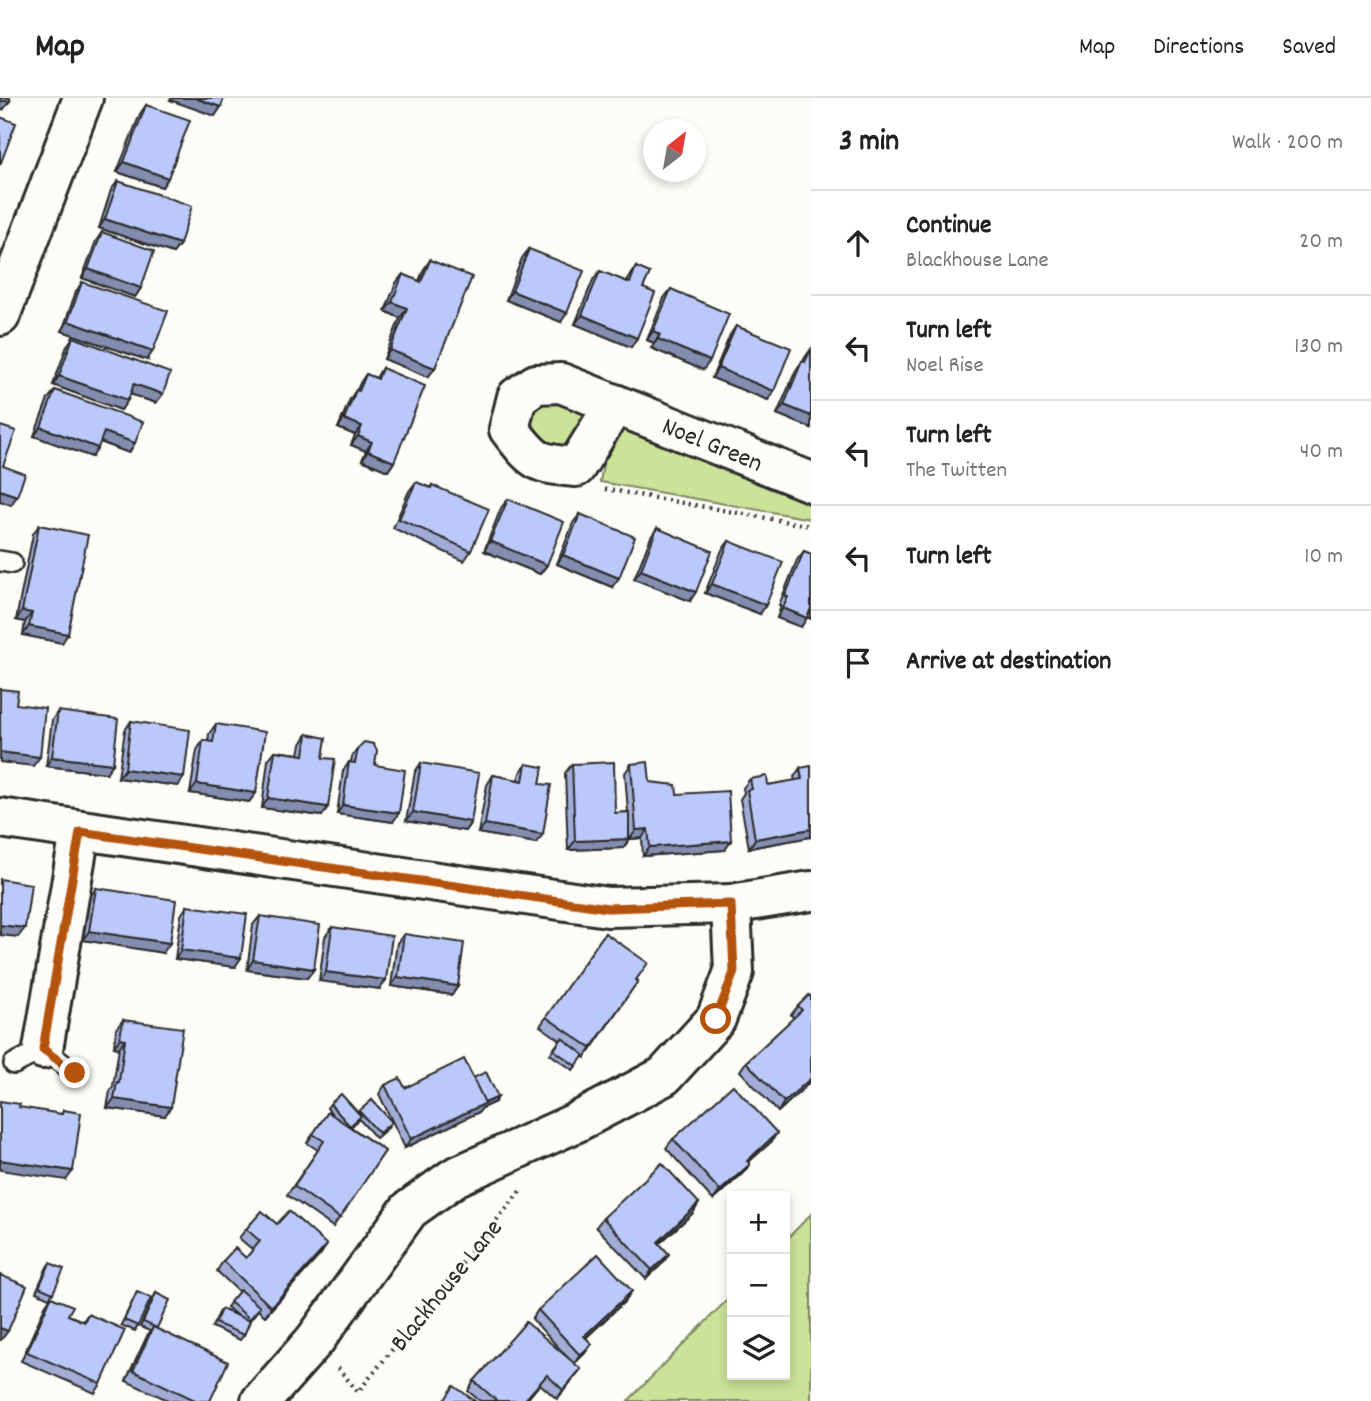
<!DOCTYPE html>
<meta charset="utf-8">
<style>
body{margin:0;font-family:Dekko,sans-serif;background:#f6f6f6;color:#222}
.controls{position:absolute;right:21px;bottom:21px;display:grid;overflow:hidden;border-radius:0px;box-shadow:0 4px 10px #0003}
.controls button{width:63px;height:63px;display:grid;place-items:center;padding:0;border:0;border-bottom:2px solid #e0e0e0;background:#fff;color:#222;font:35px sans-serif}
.compass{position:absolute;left:643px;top:21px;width:63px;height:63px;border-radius:50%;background:#fff;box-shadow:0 4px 10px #0003;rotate:31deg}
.stop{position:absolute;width:21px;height:21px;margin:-16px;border:5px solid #b45309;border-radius:50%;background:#fff}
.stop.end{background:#b45309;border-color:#fff;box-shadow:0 2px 7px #0008}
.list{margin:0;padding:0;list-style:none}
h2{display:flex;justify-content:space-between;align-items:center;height:91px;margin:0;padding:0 28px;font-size:30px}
h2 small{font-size:23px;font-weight:400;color:#767676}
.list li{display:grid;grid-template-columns:46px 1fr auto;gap:21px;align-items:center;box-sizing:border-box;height:105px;padding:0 28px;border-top:2px solid #e0e0e0}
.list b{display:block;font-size:26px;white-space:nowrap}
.list p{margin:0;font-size:23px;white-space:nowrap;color:#767676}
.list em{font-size:23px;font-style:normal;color:#767676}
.icon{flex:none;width:38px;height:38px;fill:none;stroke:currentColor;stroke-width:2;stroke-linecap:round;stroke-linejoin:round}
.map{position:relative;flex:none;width:811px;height:1303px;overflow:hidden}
header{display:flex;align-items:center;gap:42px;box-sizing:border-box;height:98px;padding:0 35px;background:#fff;border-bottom:2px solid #e0e0e0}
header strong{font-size:33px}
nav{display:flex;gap:38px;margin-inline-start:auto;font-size:24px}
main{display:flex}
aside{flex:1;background:#fff}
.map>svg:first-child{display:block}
</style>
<header>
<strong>Map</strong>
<nav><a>Map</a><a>Directions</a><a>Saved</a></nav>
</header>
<main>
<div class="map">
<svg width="811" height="1303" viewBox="0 0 811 1303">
<rect width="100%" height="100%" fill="#fdfcf7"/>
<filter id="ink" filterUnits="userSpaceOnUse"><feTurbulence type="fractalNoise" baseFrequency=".0143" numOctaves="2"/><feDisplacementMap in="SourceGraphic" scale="14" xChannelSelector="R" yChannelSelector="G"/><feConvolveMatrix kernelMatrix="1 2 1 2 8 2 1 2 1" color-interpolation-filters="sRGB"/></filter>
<g filter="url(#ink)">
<g fill="#cbe298" stroke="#7b8662" stroke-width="2">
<polygon points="539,299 572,305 586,319 571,352 555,356 521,329"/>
<polygon points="624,331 811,407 811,421 600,384 607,342"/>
<polygon points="811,1116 811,1303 628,1303 732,1197 732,1277 785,1277 785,1143"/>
</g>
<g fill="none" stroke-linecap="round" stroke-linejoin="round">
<g stroke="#2b2b2b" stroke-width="24">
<g id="service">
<polyline points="0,463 12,465"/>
<polyline points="14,966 43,951 75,975"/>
</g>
</g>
<g stroke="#2b2b2b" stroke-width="44">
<g id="minor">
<polyline points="0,218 83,0"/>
<path d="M615 306 576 369C535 366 534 363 509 331L517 299 536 286 561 285 811 384"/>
<polyline points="0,720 608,809 731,806 811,793"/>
<polyline points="43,951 80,734"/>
<polyline points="261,1303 315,1242 409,1112 455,1079 575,1025 664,978 716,921 734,874 731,806"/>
</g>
</g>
<g stroke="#2b2b2b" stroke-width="4.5" stroke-dasharray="2 5" stroke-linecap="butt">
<polyline points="605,391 811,428"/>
<polyline points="338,1270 358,1294 522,1091"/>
</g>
<use href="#service" stroke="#fdfcf7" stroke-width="19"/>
<use href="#minor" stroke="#fdfcf7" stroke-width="38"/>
</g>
<g fill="#a1add7" stroke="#2b2b2b" stroke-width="2">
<polygon points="146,7 168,80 162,89 117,74 140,16"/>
<polygon points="118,83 180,146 173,155 99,130 111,92"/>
<polygon points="102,134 141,190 135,199 82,180 96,143"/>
<polygon points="529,151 561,224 506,202 522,160"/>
<polygon points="430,162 435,270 428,279 384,261 400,220 385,213 396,185 403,176 419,183 424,171"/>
<polygon points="636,169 643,190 637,240 631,249 575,226 593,182 600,173 627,184"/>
<polygon points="82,184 147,262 62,233 76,194"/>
<polygon points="671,191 703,272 651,250 654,245 647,242 664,200"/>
<polygon points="736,228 774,293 768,302 712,280 730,237"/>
<polygon points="73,239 156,305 130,296 121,312 53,287 67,248"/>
<polygon points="811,251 811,330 777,316 796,272"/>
<polygon points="382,270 394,364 388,373 362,362 366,353 351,347 355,337 338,330 350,301 356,292 357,292 360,285 366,276 376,280"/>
<polygon points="55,292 129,355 100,344 92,359 34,338 48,301"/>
<polygon points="416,384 430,390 432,387 471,453 464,463 393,430 409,393"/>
<polygon points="508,401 547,467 540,476 484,453 501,410"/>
<polygon points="580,416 612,489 557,466 573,425"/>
<polygon points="39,427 62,545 23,537 25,524 16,522 33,436"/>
<polygon points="657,430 690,503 634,481 651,439"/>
<polygon points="729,443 760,516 705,495 722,452"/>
<polygon points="804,453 811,456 811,521 807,519 801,529 777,520 781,508 779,507 797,462"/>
<polygon points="58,613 106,675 46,668 52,622"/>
<polygon points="131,623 184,679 178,688 118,680 125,632"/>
<polygon points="216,626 256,695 249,704 190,695 197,652 203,642 208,643 209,636"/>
<polygon points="307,636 323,660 322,718 262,710 268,662 275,653 299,656 301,646"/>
<polygon points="358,650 375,667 393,724 337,716 343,673 349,664 351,664 352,659"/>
<polygon points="421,665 471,724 465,733 406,723 415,674"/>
<polygon points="526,666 540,686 543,736 536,745 478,735 487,687 493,677 518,682 520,675"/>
<polygon points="572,666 615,715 628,714 625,675 631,666 650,684 677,696 725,752 643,758 642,740 630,741 623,750 568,752 565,675"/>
<polygon points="800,670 811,739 749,750 740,701 744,695 743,690 750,681 768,687 795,683 794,679"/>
<polygon points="96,790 163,855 83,842 90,799"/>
<polygon points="187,808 235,869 175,861 181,817"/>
<polygon points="260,818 314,871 307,880 247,872 253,827"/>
<polygon points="332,829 386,882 380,891 319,883 325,839"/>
<polygon points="605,835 636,882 638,883 585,960 583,958 573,972 550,956 560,942 540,928"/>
<polygon points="404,836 458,888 452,897 391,888 397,845"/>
<polygon points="811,899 811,983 778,1014 740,973 746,964 794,920 791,917 798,908"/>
<polygon points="123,922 165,1018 107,1010 110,993 113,988 119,950 114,949 116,931"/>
<polygon points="473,980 498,999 495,1004 482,1010 479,1014 405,1050 379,996 385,987 405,990"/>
<polygon points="372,1002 389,1029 376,1040 359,1021 351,1029 385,1053 333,1129 287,1097 318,1052 307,1045 328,1014 332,1016 327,1010 330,1006 358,1015"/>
<polygon points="673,1041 771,1044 748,1064 750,1066 743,1075 713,1102 666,1050"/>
<polygon points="699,1105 693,1115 659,1146 663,1165 646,1181 596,1129 603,1120"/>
<polygon points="277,1126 321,1156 265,1218 258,1212 249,1223 244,1237 240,1242 212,1229 221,1211 237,1218 227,1209 239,1194 217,1173 223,1163 246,1160 253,1152 239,1140 246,1131"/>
<polygon points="50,1165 53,1195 49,1200 36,1194 47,1169"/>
<polygon points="137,1194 138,1228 135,1233 121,1227"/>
<polygon points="156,1195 157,1231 210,1303 170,1303 126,1283 147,1238 150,1233 140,1229 153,1200"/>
<polygon points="51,1199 68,1217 83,1223 88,1216 101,1286 95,1295 21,1263 45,1208"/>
<polygon points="626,1202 586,1240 585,1255 574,1266 574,1280 557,1301 540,1286 526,1303 480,1303 468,1293 474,1283 570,1262 532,1221 538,1212"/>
</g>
<g fill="#838daf" stroke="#2b2b2b" stroke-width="2">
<polygon points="172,0 195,0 221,9 215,18 170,2"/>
<polygon points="0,3 10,3 3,12 0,12"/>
<polygon points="124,64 168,80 162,89 117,74"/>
<polygon points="105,121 180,146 173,155 99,130"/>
<polygon points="88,171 141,190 135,199 82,180"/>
<polygon points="512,193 567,215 561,224 506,202"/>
<polygon points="392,204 407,210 400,220 385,213"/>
<polygon points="582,217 637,240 631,249 575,226"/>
<polygon points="68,223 153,253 147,262 62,233"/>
<polygon points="653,233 660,236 654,245 647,242"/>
<polygon points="658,241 710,263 703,272 651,250"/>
<polygon points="390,252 435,270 428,279 384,261"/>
<polygon points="718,270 774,293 768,302 712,280"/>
<polygon points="59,278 128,302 121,312 53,287"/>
<polygon points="134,286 163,296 156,305 127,295"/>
<polygon points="784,307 811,318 811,330 777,316"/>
<polygon points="344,321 362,328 355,337 338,330"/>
<polygon points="41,329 98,350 92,359 34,338"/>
<polygon points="104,334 135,345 129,355 98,343"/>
<polygon points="358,338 372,344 366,353 351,347"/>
<polygon points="368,353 394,364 388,373 362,362"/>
<polygon points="0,392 17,398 11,407 0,403"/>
<polygon points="490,443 547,467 540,476 484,453"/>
<polygon points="563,457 619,480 612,489 557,466"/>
<polygon points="641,472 696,494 690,503 634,481"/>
<polygon points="712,486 766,507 760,516 705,495"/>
<polygon points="783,510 807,520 801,529 777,520"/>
<polygon points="811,510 811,521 805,518"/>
<polygon points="22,513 32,515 25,524 16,522"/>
<polygon points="29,528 68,536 62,545 23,537"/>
<polygon points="0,654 40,659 33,668 0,664"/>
<polygon points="52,659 113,666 106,675 46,668"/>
<polygon points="125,671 184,679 178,688 118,680"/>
<polygon points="197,686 256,695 249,704 190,695"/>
<polygon points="268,700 328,709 322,718 262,710"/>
<polygon points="343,707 399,715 393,724 337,716"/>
<polygon points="413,714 471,724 465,733 406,723"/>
<polygon points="485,726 543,736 536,745 478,735"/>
<polygon points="648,731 642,740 630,741 636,732"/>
<polygon points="811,731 811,739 749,750 755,741"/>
<polygon points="629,741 623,750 568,752 575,743"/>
<polygon points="731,743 725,752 643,758 650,749"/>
<polygon points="0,827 25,830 18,839 0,837"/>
<polygon points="89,833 170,845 163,855 83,842"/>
<polygon points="181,852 241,860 235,869 175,861"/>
<polygon points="253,862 314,871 307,880 247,872"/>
<polygon points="326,874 386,882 380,891 319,883"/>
<polygon points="398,879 458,888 452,897 391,888"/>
<polygon points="120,940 125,941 119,950 114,949"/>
<polygon points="811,980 811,983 778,1014 784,1004"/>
<polygon points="498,999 495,1004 482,1010 479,1014 405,1050 411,1041"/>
<polygon points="114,1001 171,1009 165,1018 107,1010"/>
<polygon points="777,1035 771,1044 740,1072 747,1063"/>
<polygon points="0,1062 73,1073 66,1082 0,1072"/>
<polygon points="750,1066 743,1075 713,1102 720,1093"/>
<polygon points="699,1105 693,1115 651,1153 658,1144"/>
<polygon points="327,1147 321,1156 265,1218 271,1209"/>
<polygon points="669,1156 663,1165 646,1181 652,1172"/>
<polygon points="632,1193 626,1202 578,1247 584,1238"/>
<polygon points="0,1230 8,1233 1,1242 0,1242"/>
<polygon points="592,1246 585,1255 574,1266 580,1257"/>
<polygon points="581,1271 574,1280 557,1301 563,1292"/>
</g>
<g fill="#bbc9fa" stroke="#2b2b2b" stroke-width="2">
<rect x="0" y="0" width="10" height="3"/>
<polygon points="195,0 224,0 221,9"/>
<polygon points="146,7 190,22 168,80 124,64"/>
<polygon points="0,19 16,25 0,67"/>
<polygon points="118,83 192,108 180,146 105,121"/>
<polygon points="102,134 154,153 141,190 88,171"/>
<polygon points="529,151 584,173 567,215 512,193"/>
<polygon points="430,162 472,179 435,270 390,252 407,210 392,204 403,176 421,184"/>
<polygon points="636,169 650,175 643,190 655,195 637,240 582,217 600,173 630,185"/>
<polygon points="82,184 168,213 153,253 68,223"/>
<polygon points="671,191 729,216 710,263 658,241 660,236 653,233"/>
<polygon points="736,228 791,250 774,293 718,270"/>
<polygon points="73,239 170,275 163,296 134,286 128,302 59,278"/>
<polygon points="811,251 811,318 784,307 802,263 805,264"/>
<polygon points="382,270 425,288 394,364 368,353 372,344 358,338 362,328 344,321 356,292 359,293 366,276 378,281"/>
<polygon points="55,292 143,324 135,345 104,334 98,350 41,329"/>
<polygon points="0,328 16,333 3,368 25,376 17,398 0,392"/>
<polygon points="416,384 431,390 432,387 489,411 471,453 399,421"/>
<polygon points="508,401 564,424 547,467 490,443"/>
<polygon points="580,416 635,439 619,480 563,457"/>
<polygon points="39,427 88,437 68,536 29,528 32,515 22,513"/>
<polygon points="657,430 712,453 696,494 641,472"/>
<polygon points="729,443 783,464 766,507 712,486"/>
<polygon points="804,453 811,456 811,510 807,520 783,510 788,499 785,498"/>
<polygon points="0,591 18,593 16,606 45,610 40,659 0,654"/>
<polygon points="58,613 118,621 113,666 52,659"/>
<polygon points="131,623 190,632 184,679 125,671"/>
<polygon points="216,626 265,634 256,695 197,686 203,642 213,644"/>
<polygon points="307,636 326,640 323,660 335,661 328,709 268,700 275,653 304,657"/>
<polygon points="364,644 373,646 377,652 375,667 405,672 399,715 343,707 349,664 355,665 358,650"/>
<polygon points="614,664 615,715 629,714 629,741 575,743 572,666"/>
<polygon points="648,664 650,684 676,687 677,696 728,693 731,743 650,749 648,731 636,732 631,666"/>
<polygon points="421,665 479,675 471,724 413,714"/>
<polygon points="526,666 543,669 540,686 551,687 543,736 485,726 493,677 523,683"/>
<polygon points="811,668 811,731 755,741 747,692 752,691 750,681 767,678 768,687 802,681 800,670"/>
<polygon points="0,781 31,786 25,830 0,827"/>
<polygon points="96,790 176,802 170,845 89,833"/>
<polygon points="187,808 247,816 241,860 181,852"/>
<polygon points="260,818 320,827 314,871 253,862"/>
<polygon points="332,829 392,838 386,882 326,874"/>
<polygon points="605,835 648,865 636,882 638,883 591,950 546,919"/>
<polygon points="404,836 464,845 458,888 398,879"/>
<polygon points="809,897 811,899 811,980 784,1004 746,964 802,912 798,908"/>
<polygon points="123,922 183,930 171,1009 114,1001 117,984 119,984 125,941 120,940"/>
<polygon points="562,940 584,957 576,968 554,952"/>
<polygon points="464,961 486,1005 411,1041 385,987 400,980 405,990"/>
<polygon points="486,974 498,999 485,1005 473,980"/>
<polygon points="733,987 777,1035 747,1063 750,1066 720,1093 673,1041"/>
<polygon points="341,996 361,1018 350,1028 330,1006"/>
<polygon points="372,1002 392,1024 379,1035 359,1013"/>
<polygon points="0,1003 20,1006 19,1009 62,1016 63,1012 81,1015 73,1073 0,1062"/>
<polygon points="328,1014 385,1053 340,1120 294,1088 324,1043 313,1036"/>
<polygon points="662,1065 699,1105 658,1144 669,1156 652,1172 603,1120"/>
<polygon points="262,1113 277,1126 289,1113 327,1147 271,1209 223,1163 235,1150 246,1160 260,1143 246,1131"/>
<polygon points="598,1156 632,1193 584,1238 592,1246 580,1257 538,1212"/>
<polygon points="50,1165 64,1171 53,1195 39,1189"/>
<polygon points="0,1177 27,1188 8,1233 0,1230"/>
<polygon points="240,1192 260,1209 250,1221 230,1204"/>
<polygon points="137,1194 151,1200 138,1228 124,1222"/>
<polygon points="156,1195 170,1202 157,1230 143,1224"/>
<polygon points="51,1199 73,1208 68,1217 84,1224 88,1216 125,1232 101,1286 27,1254"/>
<polygon points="221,1211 250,1223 244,1237 215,1225"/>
<polygon points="526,1224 581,1271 563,1292 547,1277 524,1303 497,1303 474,1283"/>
<polygon points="153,1229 228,1264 210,1303 197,1303 133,1273"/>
<polygon points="454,1288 475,1303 444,1303"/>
</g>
</g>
<g fill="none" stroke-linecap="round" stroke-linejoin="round" filter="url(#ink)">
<polyline stroke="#b45309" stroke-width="9" points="75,975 43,951 80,734 608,810 731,806 734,874 716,921"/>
</g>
<g text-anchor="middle" stroke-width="5" stroke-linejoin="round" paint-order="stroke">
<g font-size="26" fill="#2b2b2b" stroke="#fdfcf7">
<text transform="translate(713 345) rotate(22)" y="9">Noel Green</text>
<text transform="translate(445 1186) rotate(-51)" y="9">Blackhouse Lane</text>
</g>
</g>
</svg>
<div class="controls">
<button>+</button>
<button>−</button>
<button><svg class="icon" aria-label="layers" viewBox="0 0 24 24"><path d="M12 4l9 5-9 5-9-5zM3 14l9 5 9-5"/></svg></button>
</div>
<svg class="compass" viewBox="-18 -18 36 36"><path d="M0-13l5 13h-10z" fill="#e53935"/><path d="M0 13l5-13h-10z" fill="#767676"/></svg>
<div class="stop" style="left:716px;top:921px"></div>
<div class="stop end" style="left:75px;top:975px"></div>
</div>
<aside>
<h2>3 min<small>Walk · 200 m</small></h2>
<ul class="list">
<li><svg class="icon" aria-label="ahead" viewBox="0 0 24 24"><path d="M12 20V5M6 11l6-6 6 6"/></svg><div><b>Continue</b><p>Blackhouse Lane</p></div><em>20 m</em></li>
<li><svg class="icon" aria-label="left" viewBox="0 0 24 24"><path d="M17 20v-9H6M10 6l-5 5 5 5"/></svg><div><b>Turn left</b><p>Noel Rise</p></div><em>130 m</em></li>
<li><svg class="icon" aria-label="left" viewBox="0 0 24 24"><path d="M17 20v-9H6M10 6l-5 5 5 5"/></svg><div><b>Turn left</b><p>The Twitten</p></div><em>40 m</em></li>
<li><svg class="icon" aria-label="left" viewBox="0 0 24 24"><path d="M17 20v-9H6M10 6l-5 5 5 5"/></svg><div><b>Turn left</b></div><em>10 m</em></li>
<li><svg class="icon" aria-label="arrive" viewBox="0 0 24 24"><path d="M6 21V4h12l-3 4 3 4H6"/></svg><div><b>Arrive at destination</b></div></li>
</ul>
</aside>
</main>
